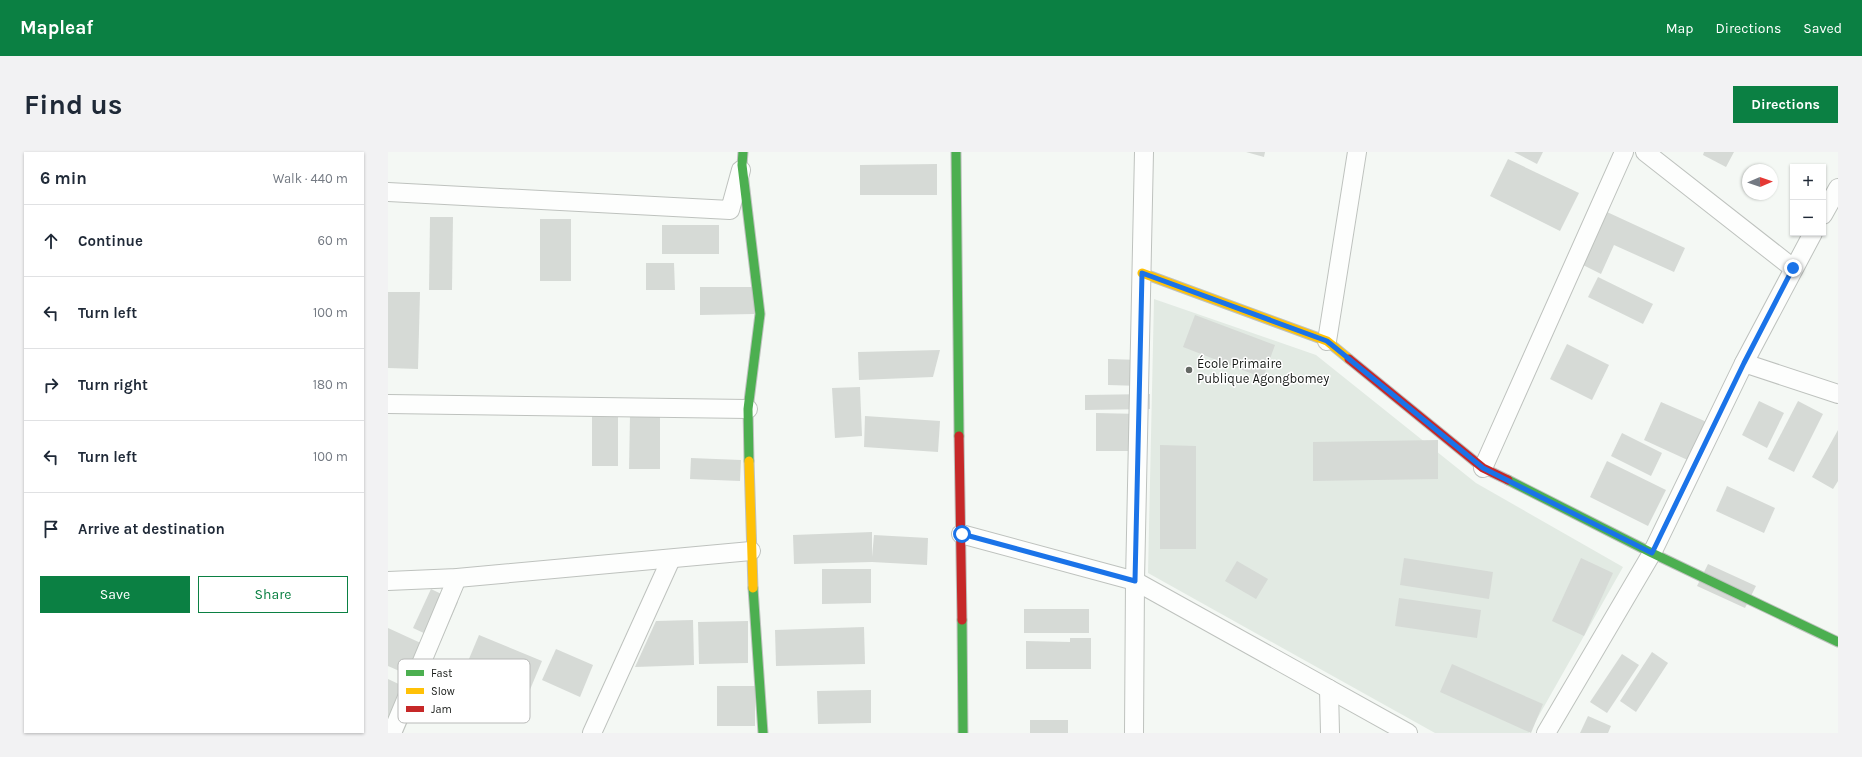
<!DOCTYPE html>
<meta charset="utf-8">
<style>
body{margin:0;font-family:Karla,sans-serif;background:#f2f2f3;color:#1f2937}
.controls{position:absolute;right:12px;top:12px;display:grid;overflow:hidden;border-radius:0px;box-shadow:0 1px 3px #0004}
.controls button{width:36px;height:36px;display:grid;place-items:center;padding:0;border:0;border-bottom:1px solid #e0e1e3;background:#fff;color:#1f2937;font:20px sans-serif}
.compass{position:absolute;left:1354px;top:12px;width:36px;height:36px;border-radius:50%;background:#fff;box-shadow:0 1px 3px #0004;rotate:88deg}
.stop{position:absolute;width:12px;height:12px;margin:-9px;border:3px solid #1a73e8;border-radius:50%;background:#fff}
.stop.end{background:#1a73e8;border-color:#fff;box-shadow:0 1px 4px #0008}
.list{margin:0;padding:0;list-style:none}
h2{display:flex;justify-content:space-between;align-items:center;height:52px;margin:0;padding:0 16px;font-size:17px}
h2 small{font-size:13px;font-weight:400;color:#747a83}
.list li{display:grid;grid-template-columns:26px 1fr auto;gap:12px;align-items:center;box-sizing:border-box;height:72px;padding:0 16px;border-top:1px solid #e0e1e3}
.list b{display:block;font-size:15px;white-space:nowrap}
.list em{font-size:13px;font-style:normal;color:#747a83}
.actions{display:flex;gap:8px;padding:12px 16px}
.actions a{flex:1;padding:9px 0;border:1px solid #0b8043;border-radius:0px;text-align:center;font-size:14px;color:#0b8043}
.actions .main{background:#0b8043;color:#fff}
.icon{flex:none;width:22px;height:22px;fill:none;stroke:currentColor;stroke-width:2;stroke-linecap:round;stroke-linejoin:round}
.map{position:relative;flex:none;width:1450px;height:581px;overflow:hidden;border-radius:0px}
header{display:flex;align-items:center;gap:24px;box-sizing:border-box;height:56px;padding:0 20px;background:#0b8043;color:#fff}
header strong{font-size:19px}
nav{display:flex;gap:22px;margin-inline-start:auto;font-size:14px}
.intro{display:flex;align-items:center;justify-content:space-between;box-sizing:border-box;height:96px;padding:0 24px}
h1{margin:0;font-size:28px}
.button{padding:10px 18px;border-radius:0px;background:#0b8043;color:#fff;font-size:14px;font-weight:700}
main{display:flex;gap:24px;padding:0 24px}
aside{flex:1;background:#fff;border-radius:0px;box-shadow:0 1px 3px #0004}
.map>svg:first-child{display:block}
</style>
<header>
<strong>Mapleaf</strong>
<nav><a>Map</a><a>Directions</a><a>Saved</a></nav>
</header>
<div class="intro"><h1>Find us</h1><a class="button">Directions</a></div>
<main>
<aside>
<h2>6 min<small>Walk · 440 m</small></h2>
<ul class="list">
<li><svg class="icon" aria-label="ahead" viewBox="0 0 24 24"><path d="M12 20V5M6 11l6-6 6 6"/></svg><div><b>Continue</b></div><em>60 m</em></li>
<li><svg class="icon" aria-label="left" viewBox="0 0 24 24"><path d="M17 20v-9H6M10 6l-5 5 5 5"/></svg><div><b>Turn left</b></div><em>100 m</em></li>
<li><svg class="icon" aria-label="right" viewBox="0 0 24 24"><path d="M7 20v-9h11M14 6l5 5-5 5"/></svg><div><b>Turn right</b></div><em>180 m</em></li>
<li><svg class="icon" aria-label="left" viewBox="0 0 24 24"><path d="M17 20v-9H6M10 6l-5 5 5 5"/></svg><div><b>Turn left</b></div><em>100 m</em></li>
<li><svg class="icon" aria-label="arrive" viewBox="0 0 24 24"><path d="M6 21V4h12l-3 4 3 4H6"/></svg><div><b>Arrive at destination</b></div></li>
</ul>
<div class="actions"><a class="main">Save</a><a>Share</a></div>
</aside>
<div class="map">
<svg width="1450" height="581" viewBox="0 0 1450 581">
<rect width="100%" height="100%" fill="#f4f8f4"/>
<polygon fill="#e2eae3" points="766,147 928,203 1088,331 1235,415 1141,581 1047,581 760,421"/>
<g fill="#d6dad6">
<polygon points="858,0 877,0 876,5"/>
<polygon points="1126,0 1155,0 1149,12"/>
<polygon points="1316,0 1346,0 1338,15 1315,3"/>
<polygon points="1120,7 1191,41 1172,79 1102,44"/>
<polygon points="549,12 549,43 472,43 472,13"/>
<polygon points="1219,60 1297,96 1286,120 1226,93 1213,122 1195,113"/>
<polygon points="42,65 65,65 64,138 41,138"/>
<rect x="152" y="67" width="31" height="62"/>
<rect x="274" y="73" width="57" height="29"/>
<polygon points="258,111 286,111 287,138 258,138"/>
<polygon points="1210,125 1265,152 1255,172 1200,145"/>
<polygon points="312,135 366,135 366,162 312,163"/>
<polygon points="0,140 32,140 30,217 0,216"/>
<polygon points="807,163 887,193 875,226 795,195"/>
<polygon points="1179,192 1221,213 1204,248 1162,227"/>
<polygon points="552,198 545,225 471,228 470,200"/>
<polygon points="720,207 753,208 753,234 720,233"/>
<polygon points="472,235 474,284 447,286 444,236"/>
<polygon points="762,242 762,257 697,258 697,243"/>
<polygon points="1371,249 1396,261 1379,296 1354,283"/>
<polygon points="1410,249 1435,262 1406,320 1380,307"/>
<polygon points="1273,250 1321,271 1304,310 1256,288"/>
<rect x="204" y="255" width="26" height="59"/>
<polygon points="708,261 753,262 753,299 708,299"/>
<polygon points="242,263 272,263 272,317 241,317"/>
<polygon points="477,264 552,269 550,300 476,295"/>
<polygon points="1450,278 1450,329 1445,337 1424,325"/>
<polygon points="1234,281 1274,301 1263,324 1223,304"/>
<polygon points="1050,288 1050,327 925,329 925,290"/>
<polygon points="772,293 808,294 808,397 772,397"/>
<polygon points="303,306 353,308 352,329 302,327"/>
<polygon points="1219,309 1278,338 1260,374 1202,345"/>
<polygon points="1339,334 1387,356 1376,381 1328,359"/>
<polygon points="484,380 484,405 486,383 540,386 539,413 484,410 406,412 405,383"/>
<polygon points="1016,406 1105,420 1101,447 1012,433"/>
<polygon points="1193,406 1225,421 1196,484 1164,469"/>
<polygon points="849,409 880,427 868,447 837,429"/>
<polygon points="1320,412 1368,434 1357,456 1309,434"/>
<polygon points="434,417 483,417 483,451 434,452"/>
<polygon points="43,437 70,450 53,489 25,476"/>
<polygon points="1011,446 1093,458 1089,486 1007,474"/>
<rect x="636" y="457" width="65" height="24"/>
<polygon points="305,468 306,513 247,515 268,469"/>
<polygon points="360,469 360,511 311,512 310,470"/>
<polygon points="476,475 477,512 388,514 387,478"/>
<polygon points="0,476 48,498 34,529 0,514"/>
<polygon points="91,483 154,509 128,571 65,545"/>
<polygon points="682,486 703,486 703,517 638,517 638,489 682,490"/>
<polygon points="168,497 205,513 192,545 154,528"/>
<polygon points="1264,500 1280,511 1248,560 1232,549"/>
<polygon points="1234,502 1251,513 1219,561 1202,550"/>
<polygon points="1064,512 1155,552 1143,581 1052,540"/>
<polygon points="0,527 32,542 15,581 8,581 0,577"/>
<rect x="329" y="534" width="38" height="40"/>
<polygon points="483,538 483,571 430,572 429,539"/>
<polygon points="1200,564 1223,574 1220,581 1192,581"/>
<rect x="642" y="568" width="38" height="13"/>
</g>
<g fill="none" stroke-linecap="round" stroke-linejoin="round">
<g stroke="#bec2be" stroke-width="20">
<g id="street">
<polyline points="1257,0 1405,116"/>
<polyline points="0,40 342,58 353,18"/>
<polyline points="1435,63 1450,36"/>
<polyline points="939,189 969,0"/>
<polyline points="1356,211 1450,242"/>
<polyline points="0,252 360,257"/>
<polyline points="1095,316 1236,0"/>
<polyline points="573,382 747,429 1020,581"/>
<polyline points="0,429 69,426 363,399"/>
<polyline points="941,537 942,581"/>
<polyline points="4,581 69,426"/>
<polyline points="204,581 283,407"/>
<polyline points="746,581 747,429 756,0"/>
<polyline points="1158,581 1264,401 1356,211 1425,81"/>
</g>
</g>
<g stroke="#bec2be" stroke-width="11">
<g id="fast">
<polyline points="355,0 354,13 372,162 360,257 361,309"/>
<polyline points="568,0 571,284"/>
<polyline points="1120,328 1264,401 1450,490"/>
<polyline points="365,436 375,581"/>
<polyline points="574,468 575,581"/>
</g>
</g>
<g stroke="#bec2be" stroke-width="11">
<g id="slow">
<polyline points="754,121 939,189 961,207"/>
<polyline points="361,309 365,436"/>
</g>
</g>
<g stroke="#bec2be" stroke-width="11">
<g id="jam">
<polyline points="961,207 1095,316 1120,328"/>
<polyline points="571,284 574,468"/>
</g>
</g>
<use href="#street" stroke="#fdfefd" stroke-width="18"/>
<use href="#fast" stroke="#4caf50" stroke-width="9"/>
<use href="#slow" stroke="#ffc107" stroke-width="9"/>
<use href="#jam" stroke="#c62828" stroke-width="9"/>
</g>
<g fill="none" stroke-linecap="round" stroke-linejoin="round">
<polyline stroke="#1a73e8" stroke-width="5" points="574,382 747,429 754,121 939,189 1095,316 1264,401 1356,211 1405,116"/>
</g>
<circle fill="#646864" stroke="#fff" stroke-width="1.5" cx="801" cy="218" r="4"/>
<g text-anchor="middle" stroke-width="3" stroke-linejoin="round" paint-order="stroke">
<g font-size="13" fill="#171a17" stroke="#fff" text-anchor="start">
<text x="809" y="216">École Primaire<tspan x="809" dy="15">Publique Agongbomey</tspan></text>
</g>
</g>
<rect x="10" y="507" width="132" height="64" rx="6" fill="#fff" stroke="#b9bab9" stroke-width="1"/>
<rect x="18" y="518" width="18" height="6" fill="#4caf50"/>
<rect x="18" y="536" width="18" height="6" fill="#ffc107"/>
<rect x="18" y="554" width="18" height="6" fill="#c62828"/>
<g font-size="11" fill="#171a17">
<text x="43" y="525">Fast</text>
<text x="43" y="543">Slow</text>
<text x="43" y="561">Jam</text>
</g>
</svg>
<div class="controls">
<button>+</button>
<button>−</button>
</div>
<svg class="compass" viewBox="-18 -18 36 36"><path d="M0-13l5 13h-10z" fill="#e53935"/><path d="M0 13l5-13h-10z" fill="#747a83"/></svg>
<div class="stop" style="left:574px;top:382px"></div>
<div class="stop end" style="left:1405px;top:116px"></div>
</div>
</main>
